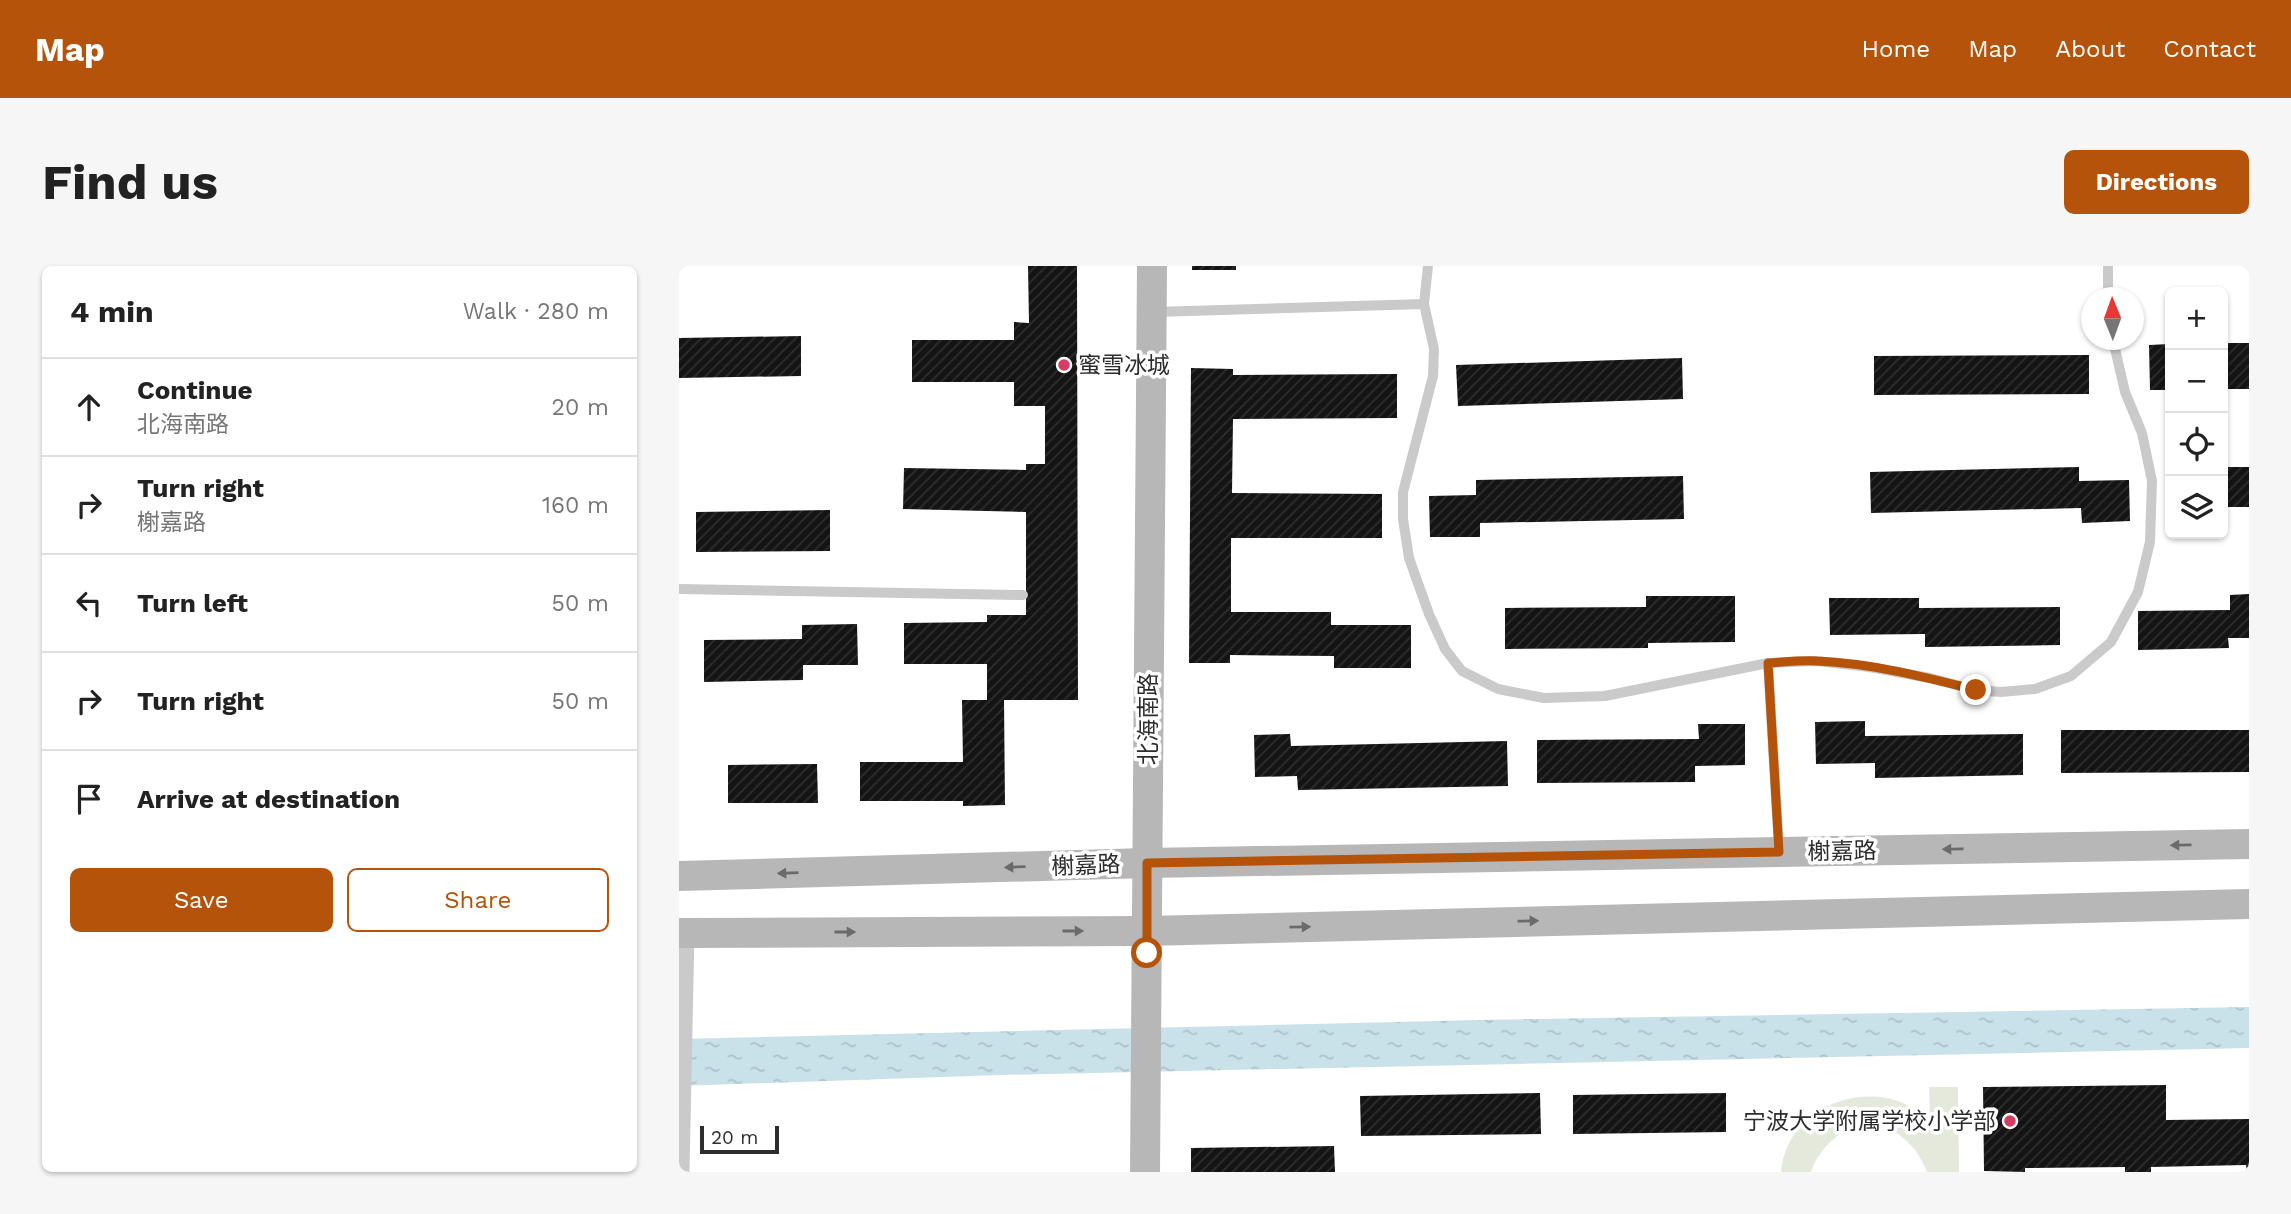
<!DOCTYPE html>
<meta charset="utf-8">
<style>
body{margin:0;font-family:"Work Sans","Noto Sans SC",sans-serif;background:#f6f6f6;color:#222}
.controls{position:absolute;right:21px;top:21px;display:grid;overflow:hidden;border-radius:10px;box-shadow:0 2px 5px #0004}
.controls button{width:63px;height:63px;display:grid;place-items:center;padding:0;border:0;border-bottom:2px solid #e0e0e0;background:#fff;color:#222;font:35px sans-serif}
.compass{position:absolute;left:1402px;top:21px;width:63px;height:63px;border-radius:50%;background:#fff;box-shadow:0 2px 5px #0004;rotate:359deg}
.scale{position:absolute;left:21px;bottom:18px;width:79px;box-sizing:border-box;padding-left:7px;border:4px solid #2d2d2d;border-top:0;font-size:19px;line-height:24px;white-space:nowrap;color:#2d2d2d;-webkit-text-stroke:5px #fff;paint-order:stroke}
.stop{position:absolute;width:21px;height:21px;margin:-16px;border:5px solid #b45309;border-radius:50%;background:#fff}
.stop.end{background:#b45309;border-color:#fff;box-shadow:0 2px 7px #0008}
.list{margin:0;padding:0;list-style:none}
h2{display:flex;justify-content:space-between;align-items:center;height:91px;margin:0;padding:0 28px;font-size:30px}
h2 small{font-size:23px;font-weight:400;color:#767676}
.list li{display:grid;grid-template-columns:46px 1fr auto;gap:21px;align-items:center;box-sizing:border-box;height:98px;padding:0 28px;border-top:2px solid #e0e0e0}
.list b{display:block;font-size:26px;white-space:nowrap}
.list p{margin:0;font-size:23px;white-space:nowrap;color:#767676}
.list em{font-size:23px;font-style:normal;color:#767676}
.actions{display:flex;gap:14px;padding:21px 28px}
.actions a{flex:1;padding:16px 0;border:2px solid #b45309;border-radius:10px;text-align:center;font-size:24px;color:#b45309}
.actions .main{background:#b45309;color:#fff}
.icon{flex:none;width:38px;height:38px;fill:none;stroke:currentColor;stroke-width:2;stroke-linecap:round;stroke-linejoin:round}
.map{position:relative;flex:none;width:1570px;height:906px;overflow:hidden;border-radius:10px}
header{display:flex;align-items:center;gap:42px;box-sizing:border-box;height:98px;padding:0 35px;background:#b45309;color:#fff}
header strong{font-size:33px}
nav{display:flex;gap:38px;margin-inline-start:auto;font-size:24px}
.intro{display:flex;align-items:center;justify-content:space-between;box-sizing:border-box;height:168px;padding:0 42px}
h1{margin:0;font-size:49px}
.button{padding:18px 32px;border-radius:10px;background:#b45309;color:#fff;font-size:24px;font-weight:700}
main{display:flex;gap:42px;padding:0 42px}
aside{flex:1;background:#fff;border-radius:10px;box-shadow:0 2px 5px #0004}
.map>svg:first-child{display:block}
</style>
<header>
<strong>Map</strong>
<nav><a>Home</a><a>Map</a><a>About</a><a>Contact</a></nav>
</header>
<div class="intro"><h1>Find us</h1><a class="button">Directions</a></div>
<main>
<aside>
<h2>4 min<small>Walk · 280 m</small></h2>
<ul class="list">
<li><svg class="icon" aria-label="ahead" viewBox="0 0 24 24"><path d="M12 20V5M6 11l6-6 6 6"/></svg><div><b>Continue</b><p>北海南路</p></div><em>20 m</em></li>
<li><svg class="icon" aria-label="right" viewBox="0 0 24 24"><path d="M7 20v-9h11M14 6l5 5-5 5"/></svg><div><b>Turn right</b><p>榭嘉路</p></div><em>160 m</em></li>
<li><svg class="icon" aria-label="left" viewBox="0 0 24 24"><path d="M17 20v-9H6M10 6l-5 5 5 5"/></svg><div><b>Turn left</b></div><em>50 m</em></li>
<li><svg class="icon" aria-label="right" viewBox="0 0 24 24"><path d="M7 20v-9h11M14 6l5 5-5 5"/></svg><div><b>Turn right</b></div><em>50 m</em></li>
<li><svg class="icon" aria-label="arrive" viewBox="0 0 24 24"><path d="M6 21V4h12l-3 4 3 4H6"/></svg><div><b>Arrive at destination</b></div></li>
</ul>
<div class="actions"><a class="main">Save</a><a>Share</a></div>
</aside>
<div class="map">
<svg width="1570" height="906" viewBox="0 0 1570 906">
<defs>
<pattern id="water-ripples" width="26" height="14" patternUnits="userSpaceOnUse" patternTransform="scale(1.75)"><rect width="26" height="14" fill="#c9e1e8"/><path d="M2 4q2-2 4 0t4 0M15 11q2-2 4 0t4 0" fill="none" stroke="#adc1c7"/></pattern>
<pattern id="building-hatch" width="6" height="6" patternUnits="userSpaceOnUse" patternTransform="scale(1.75)"><rect width="6" height="6" fill="#141414"/><path d="M-1 1l2-2M0 6l6-6M5 7l2-2" fill="none" stroke="#2e2e2e"/></pattern>
</defs>
<rect width="100%" height="100%" fill="#fff"/>
<path fill="#e5e9dc" d="M1250 821H1279L1280 906H1248C1234 868 1194 843 1157 871 1145 881 1137 891 1132 906H1102C1108 834 1203 806 1251 855Z"/>
<polygon fill="url(#water-ripples)" points="1570,741 1570,782 321,809 0,820 0,773 800,754"/>
<g fill="url(#building-hatch)">
<polygon points="349,0 398,0 399,434 325,434 326,539 284,540 284,535 181,535 181,496 284,496 283,434 308,434 308,398 225,398 225,357 308,356 308,349 347,349 347,246 224,243 225,202 347,204 347,198 366,198 366,140 335,140 335,116 233,116 233,74 335,74 335,56 350,57"/>
<rect x="513" y="0" width="44" height="4"/>
<polygon points="122,70 122,110 0,112 0,72"/>
<rect x="1544" y="77" width="26" height="46"/>
<polygon points="1491,78 1491,124 1471,124 1470,79"/>
<polygon points="1410,89 1410,128 1195,129 1195,90"/>
<polygon points="1003,92 1004,133 779,140 777,99"/>
<polygon points="512,102 554,103 554,109 718,108 718,152 554,153 553,227 703,228 703,272 552,272 552,346 652,346 652,359 732,359 732,402 655,402 655,390 551,389 551,397 510,397"/>
<polygon points="1400,201 1400,215 1450,214 1451,255 1403,257 1402,242 1192,247 1191,206"/>
<rect x="1544" y="201" width="26" height="40"/>
<polygon points="1004,210 1005,253 801,257 801,271 751,271 750,230 797,229 797,214"/>
<polygon points="151,244 151,285 17,286 17,246"/>
<polygon points="1570,328 1570,372 1549,372 1550,382 1459,384 1459,345 1551,344 1551,329"/>
<polygon points="967,330 1056,330 1056,376 969,377 969,382 826,383 826,342 967,341"/>
<polygon points="1150,332 1240,332 1240,342 1381,341 1381,379 1246,381 1246,368 1151,369"/>
<polygon points="178,358 179,399 124,399 124,414 25,416 25,374 123,373 123,359"/>
<polygon points="1186,455 1186,470 1344,468 1344,509 1196,512 1196,497 1137,498 1136,456"/>
<polygon points="1019,458 1066,458 1066,499 1016,500 1016,516 858,517 858,474 1020,473"/>
<polygon points="1382,464 1570,464 1570,506 1382,507"/>
<polygon points="611,468 612,480 828,475 829,520 619,524 618,510 576,511 575,469"/>
<polygon points="138,498 139,537 49,537 49,499"/>
<polygon points="1487,819 1487,854 1570,853 1570,906 1568,906 1567,899 1472,901 1472,906 1446,906 1446,901 1346,902 1346,906 1305,905 1304,821"/>
<polygon points="861,827 862,868 682,870 681,830"/>
<polygon points="1047,827 1047,866 894,868 894,829"/>
<polygon points="655,880 656,906 512,906 512,882"/>
</g>
<g fill="none" stroke-linecap="round" stroke-linejoin="round">
<g stroke="#cacaca" stroke-width="10">
<polyline points="749,0 745,38 755,83 754,110 724,226 724,253 730,292 750,348 766,383 783,405 819,423 865,432 926,430 1089,397 1138,395 1190,401 1251,412 1297,424 1322,426 1356,423 1392,410 1432,376 1459,326 1471,276 1473,215 1463,167 1446,126 1434,74"/>
<polyline points="1429,32 1429,0"/>
<polyline points="475,46 745,38"/>
<polyline points="0,323 344,329"/>
<polyline points="1089,397 1100,583"/>
</g>
<polyline stroke="#cacaca" stroke-width="21" points="0,906 5,666"/>
<g stroke="#b7b7b7" stroke-width="30">
<polyline points="0,610 468,597 1570,578"/>
<polyline points="0,667 468,665 1570,638"/>
<polyline points="466,906 473,0"/>
</g>
</g>
<defs><path id="oneway-solid" d="M-6-.8H1V-3.2L6.5 0L1 3.2V.8H-6Z" transform="scale(1.75)"/></defs>
<g fill="#6b6b6b">
<use href="#oneway-solid" transform="translate(1502 579) rotate(179)"/>
<use href="#oneway-solid" transform="translate(1274 583) rotate(179)"/>
<use href="#oneway-solid" transform="translate(336 601) rotate(178)"/>
<use href="#oneway-solid" transform="translate(109 607) rotate(178)"/>
<use href="#oneway-solid" transform="translate(849 655) rotate(-1)"/>
<use href="#oneway-solid" transform="translate(621 661) rotate(-1)"/>
<use href="#oneway-solid" transform="translate(394 665)"/>
<use href="#oneway-solid" transform="translate(166 666)"/>
</g>
<g fill="none" stroke-linecap="round" stroke-linejoin="round">
<path stroke="#b45309" stroke-width="9" d="M468 687V597L1100 586 1089 397C1105 396 1122 394 1138 395 1191 397 1246 411 1297 424"/>
</g>
<g fill="#d63d62" stroke="#fff" stroke-width="2.5">
<circle cx="385" cy="99" r="7"/>
<circle cx="1331" cy="855" r="7"/>
</g>
<g text-anchor="middle" stroke-width="7" stroke-linejoin="round" paint-order="stroke">
<g font-size="23" fill="#2d2d2d" stroke="#fff" text-anchor="start">
<text x="399" y="107">蜜雪冰城</text>
<text x="1317" y="863" text-anchor="end">宁波大学附属学校小学部</text>
</g>
<g font-size="23" fill="#2d2d2d" stroke="#fff">
<text transform="translate(469 453) rotate(-90)" y="8">北海南路</text>
<text transform="translate(1163 585) rotate(-1)" y="8">榭嘉路</text>
<text transform="translate(407 599) rotate(-2)" y="8">榭嘉路</text>
</g>
</g>
</svg>
<div class="controls">
<button>+</button>
<button>−</button>
<button><svg class="icon" aria-label="locate" viewBox="0 0 24 24"><circle cx="12" cy="12" r="6"/><path d="M12 2v4M12 18v4M2 12h4M18 12h4"/></svg></button>
<button><svg class="icon" aria-label="layers" viewBox="0 0 24 24"><path d="M12 4l9 5-9 5-9-5zM3 14l9 5 9-5"/></svg></button>
</div>
<svg class="compass" viewBox="-18 -18 36 36"><path d="M0-13l5 13h-10z" fill="#e53935"/><path d="M0 13l5-13h-10z" fill="#767676"/></svg>
<div class="scale">20 m</div>
<div class="stop" style="left:468px;top:687px"></div>
<div class="stop end" style="left:1297px;top:424px"></div>
</div>
</main>
